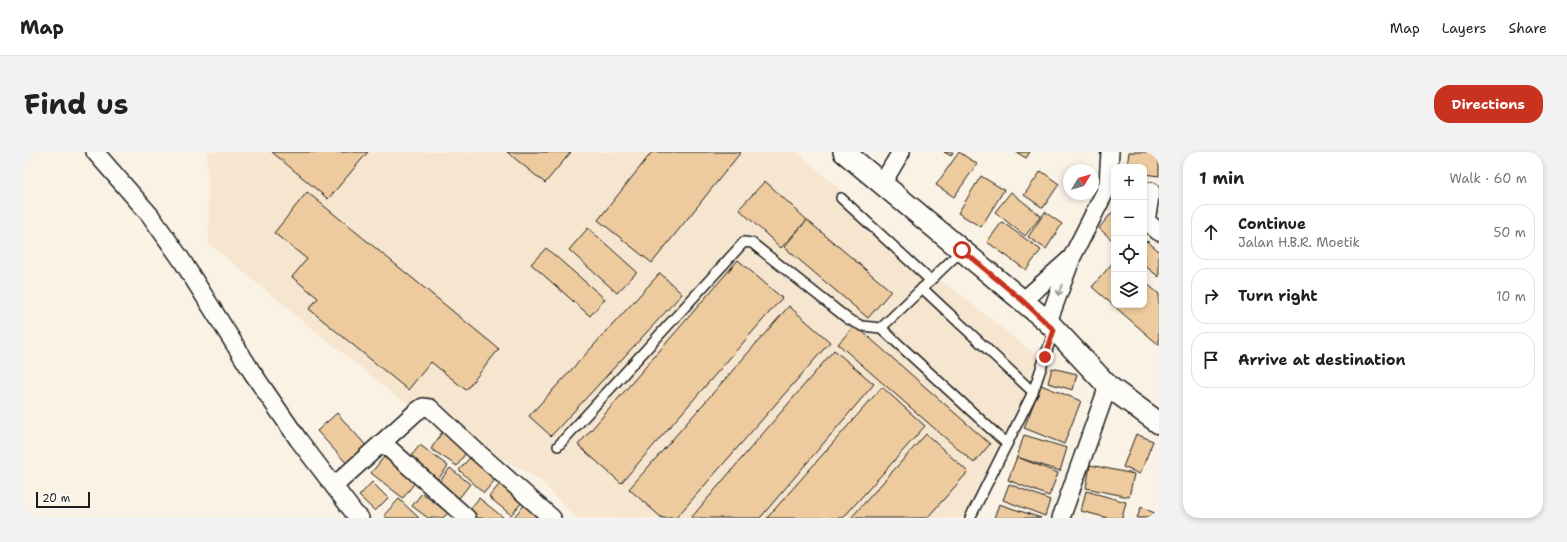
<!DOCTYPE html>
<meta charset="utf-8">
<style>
body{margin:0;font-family:"Shantell Sans",sans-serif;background:#f2f2f2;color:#202124}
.controls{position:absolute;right:12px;top:12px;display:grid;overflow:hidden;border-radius:8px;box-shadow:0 2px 6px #0003}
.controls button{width:36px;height:36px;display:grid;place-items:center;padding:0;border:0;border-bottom:1px solid #e0e0e0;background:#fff;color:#202124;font:20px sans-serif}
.compass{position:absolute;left:1039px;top:12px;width:36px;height:36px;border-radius:50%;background:#fff;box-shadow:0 2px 6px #0003;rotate:52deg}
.scale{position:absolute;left:12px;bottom:10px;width:54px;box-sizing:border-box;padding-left:4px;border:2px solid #1c1c1c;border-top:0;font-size:11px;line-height:14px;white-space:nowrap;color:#1c1c1c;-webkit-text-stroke:3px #fdfcf7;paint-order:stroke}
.stop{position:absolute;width:12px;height:12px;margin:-9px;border:3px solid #c8321e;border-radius:50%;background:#fff}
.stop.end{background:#c8321e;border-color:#fff;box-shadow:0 1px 4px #0008}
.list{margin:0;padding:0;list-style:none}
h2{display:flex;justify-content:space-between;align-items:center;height:52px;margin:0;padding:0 16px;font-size:17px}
h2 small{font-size:13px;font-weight:400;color:#757577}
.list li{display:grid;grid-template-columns:26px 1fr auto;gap:12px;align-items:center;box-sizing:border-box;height:56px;margin:0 8px 8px;padding:0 8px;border:1px solid #e0e0e0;border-radius:16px}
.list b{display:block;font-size:15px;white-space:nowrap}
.list p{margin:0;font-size:13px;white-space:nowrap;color:#757577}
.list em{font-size:13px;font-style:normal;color:#757577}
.icon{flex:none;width:22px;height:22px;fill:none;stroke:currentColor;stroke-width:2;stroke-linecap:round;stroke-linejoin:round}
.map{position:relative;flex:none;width:1135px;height:366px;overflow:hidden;border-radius:16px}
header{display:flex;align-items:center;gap:24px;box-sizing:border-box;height:56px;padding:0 20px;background:#fff;border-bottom:1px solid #e0e0e0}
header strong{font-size:19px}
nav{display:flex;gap:22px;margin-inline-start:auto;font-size:14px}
.intro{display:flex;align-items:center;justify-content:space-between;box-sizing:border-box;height:96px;padding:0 24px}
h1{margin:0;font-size:28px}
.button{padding:10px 18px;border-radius:16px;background:#c8321e;color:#fff;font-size:14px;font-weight:700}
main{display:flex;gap:24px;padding:0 24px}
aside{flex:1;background:#fff;border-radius:16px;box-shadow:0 2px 6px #0003}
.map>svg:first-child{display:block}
</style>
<header>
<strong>Map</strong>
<nav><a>Map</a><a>Layers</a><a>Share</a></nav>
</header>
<div class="intro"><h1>Find us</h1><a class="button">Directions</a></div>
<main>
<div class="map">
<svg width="1135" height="366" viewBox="0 0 1135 366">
<rect width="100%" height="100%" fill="#faf2e5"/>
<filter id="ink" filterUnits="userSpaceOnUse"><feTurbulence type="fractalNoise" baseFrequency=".025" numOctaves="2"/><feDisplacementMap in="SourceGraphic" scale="8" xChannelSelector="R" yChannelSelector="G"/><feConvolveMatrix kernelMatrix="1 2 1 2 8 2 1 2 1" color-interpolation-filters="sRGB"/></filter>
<g filter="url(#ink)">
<polygon fill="#f6e6d0" points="183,0 774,0 901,115 1028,216 948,366 552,366 517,329 370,243 185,92"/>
<g fill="#edcb9e" stroke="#1c1c1c">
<polygon points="248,0 344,0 304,47"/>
<polygon points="483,0 547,0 521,31"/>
<polygon points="628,0 717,0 628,111 574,68"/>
<polygon points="920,0 929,0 927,4"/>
<polygon points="935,0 953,12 930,45 912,33"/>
<polygon points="992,0 1006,0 1002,6"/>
<polygon points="1105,0 1135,0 1135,24 1120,22 1120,15 1103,15"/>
<polygon points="1017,19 1035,32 1019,56 1000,43"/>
<polygon points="957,24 980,38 957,75 934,61"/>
<polygon points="741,29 783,68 757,96 715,57"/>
<polygon points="283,40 475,197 442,238 407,210 384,238 285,157 294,146 268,125 283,107 250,81"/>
<polygon points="987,40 1017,64 1001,84 971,60"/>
<polygon points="1090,58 1090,90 1075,76"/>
<polygon points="1021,60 1038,72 1022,97 1004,85"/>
<polygon points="783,68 867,139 844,166 760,95"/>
<polygon points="978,70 1017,98 1002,118 963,90"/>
<polygon points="564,76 613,120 593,141 545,98"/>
<polygon points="1123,89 1135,99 1135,125 1120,113 1120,92"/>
<polygon points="522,96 581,147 566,164 507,112"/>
<polygon points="714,108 758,146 597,331 554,293"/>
<polygon points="1090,109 1090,153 1120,153 1120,129 1135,142 1135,193 1068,135"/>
<polygon points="636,121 658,142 527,284 505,264"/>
<polygon points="765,154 806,190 652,366 638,366 605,337"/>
<polygon points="831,173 966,292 950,311 814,192"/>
<polygon points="810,198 850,232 736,366 667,366"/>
<polygon points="1028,216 1053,222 1049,238 1024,231"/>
<polygon points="1017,233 1057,249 1040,292 1000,276"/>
<polygon points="858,235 901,274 819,366 743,366"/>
<polygon points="313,261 346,298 326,315 293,279"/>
<polygon points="419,279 445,296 433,314 407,297"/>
<polygon points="902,282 944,320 903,366 827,366"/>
<polygon points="1112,282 1129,289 1116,322 1099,315"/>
<polygon points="1000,283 1043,296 1036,319 993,305"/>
<polygon points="396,293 424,314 411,331 383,309"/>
<polygon points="449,302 474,324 460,341 435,318"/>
<polygon points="360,305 392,329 379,346 347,321"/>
<polygon points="993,305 1034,321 1025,344 984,328"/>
<polygon points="1066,313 1110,322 1105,345 1062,336"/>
<polygon points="426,316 446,332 432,350 412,334"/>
<polygon points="478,329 500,348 487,363 465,345"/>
<polygon points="348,330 364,346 351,359 335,344"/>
<polygon points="985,332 1026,348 1021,364 979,348"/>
<polygon points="1062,339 1102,350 1098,366 1084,366 1057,359"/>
<polygon points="398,341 424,361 419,366 404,366 388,354"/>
<polygon points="455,346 480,366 446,366 442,362"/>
<polygon points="375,347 395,366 363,366 360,363"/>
<polygon points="502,351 520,366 489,366"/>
<polygon points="975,352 1017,366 970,366"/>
<polygon points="1117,355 1135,363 1135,366 1113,366"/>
</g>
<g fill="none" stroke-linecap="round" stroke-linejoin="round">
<g stroke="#1c1c1c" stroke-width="12">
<g id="service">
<polyline points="817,46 906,128"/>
<polyline points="898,136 1009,240"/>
<polyline points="857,176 938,98"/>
<polyline points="534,294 720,90 728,91 824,167 838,174 857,176 983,292"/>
<polyline points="946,366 1009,240 1030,178"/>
</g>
</g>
<g stroke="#1c1c1c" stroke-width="20">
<g id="minor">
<polyline points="71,0 126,63 157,107 228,220 274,287 331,362 336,366"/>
<polyline points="858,32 877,0"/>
<polyline points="1120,67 1135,80"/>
<polyline points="1122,69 1127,39"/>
<polyline points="999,149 1046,107"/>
<polyline points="1024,170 1048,105 1081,40 1084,31 1086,0"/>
<polyline points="359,291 443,366"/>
<polyline points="310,334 392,260 399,255 406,256 452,299 528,366"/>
<polyline points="1037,366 1084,234"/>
</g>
</g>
<g stroke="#1c1c1c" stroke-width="24">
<polyline id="tertiary" points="820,0 1024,170 1084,234 1135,271"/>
</g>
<use href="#service" stroke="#fdfcf7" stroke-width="9"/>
<use href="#minor" stroke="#fdfcf7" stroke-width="17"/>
<use href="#tertiary" stroke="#fdfcf7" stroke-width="21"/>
</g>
<defs><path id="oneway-shaft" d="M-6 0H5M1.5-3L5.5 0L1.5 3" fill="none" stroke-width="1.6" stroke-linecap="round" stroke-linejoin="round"/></defs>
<use stroke="#989794" href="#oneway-shaft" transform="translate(1036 138) rotate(110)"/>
</g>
<g fill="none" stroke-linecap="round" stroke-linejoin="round" filter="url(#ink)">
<polyline stroke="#c8321e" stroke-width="5" points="938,98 999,149 1030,178 1021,205"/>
</g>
</svg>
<div class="controls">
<button>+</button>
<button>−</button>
<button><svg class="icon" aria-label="locate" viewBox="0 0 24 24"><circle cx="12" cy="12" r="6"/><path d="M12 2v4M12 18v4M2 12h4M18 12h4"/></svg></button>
<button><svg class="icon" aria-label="layers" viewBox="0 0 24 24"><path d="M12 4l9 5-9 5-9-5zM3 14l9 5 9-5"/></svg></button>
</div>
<svg class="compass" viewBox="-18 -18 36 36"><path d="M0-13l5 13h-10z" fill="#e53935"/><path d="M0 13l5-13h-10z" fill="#757577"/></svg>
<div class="scale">20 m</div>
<div class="stop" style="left:938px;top:98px"></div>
<div class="stop end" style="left:1021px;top:205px"></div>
</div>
<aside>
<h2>1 min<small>Walk · 60 m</small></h2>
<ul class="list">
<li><svg class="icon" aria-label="ahead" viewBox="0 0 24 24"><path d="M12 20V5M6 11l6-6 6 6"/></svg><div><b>Continue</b><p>Jalan H.B.R. Moetik</p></div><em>50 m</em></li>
<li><svg class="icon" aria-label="right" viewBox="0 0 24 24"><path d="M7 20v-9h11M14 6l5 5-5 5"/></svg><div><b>Turn right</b></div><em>10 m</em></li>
<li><svg class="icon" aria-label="arrive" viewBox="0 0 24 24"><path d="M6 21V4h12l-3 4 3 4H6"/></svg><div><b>Arrive at destination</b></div></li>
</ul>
</aside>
</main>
